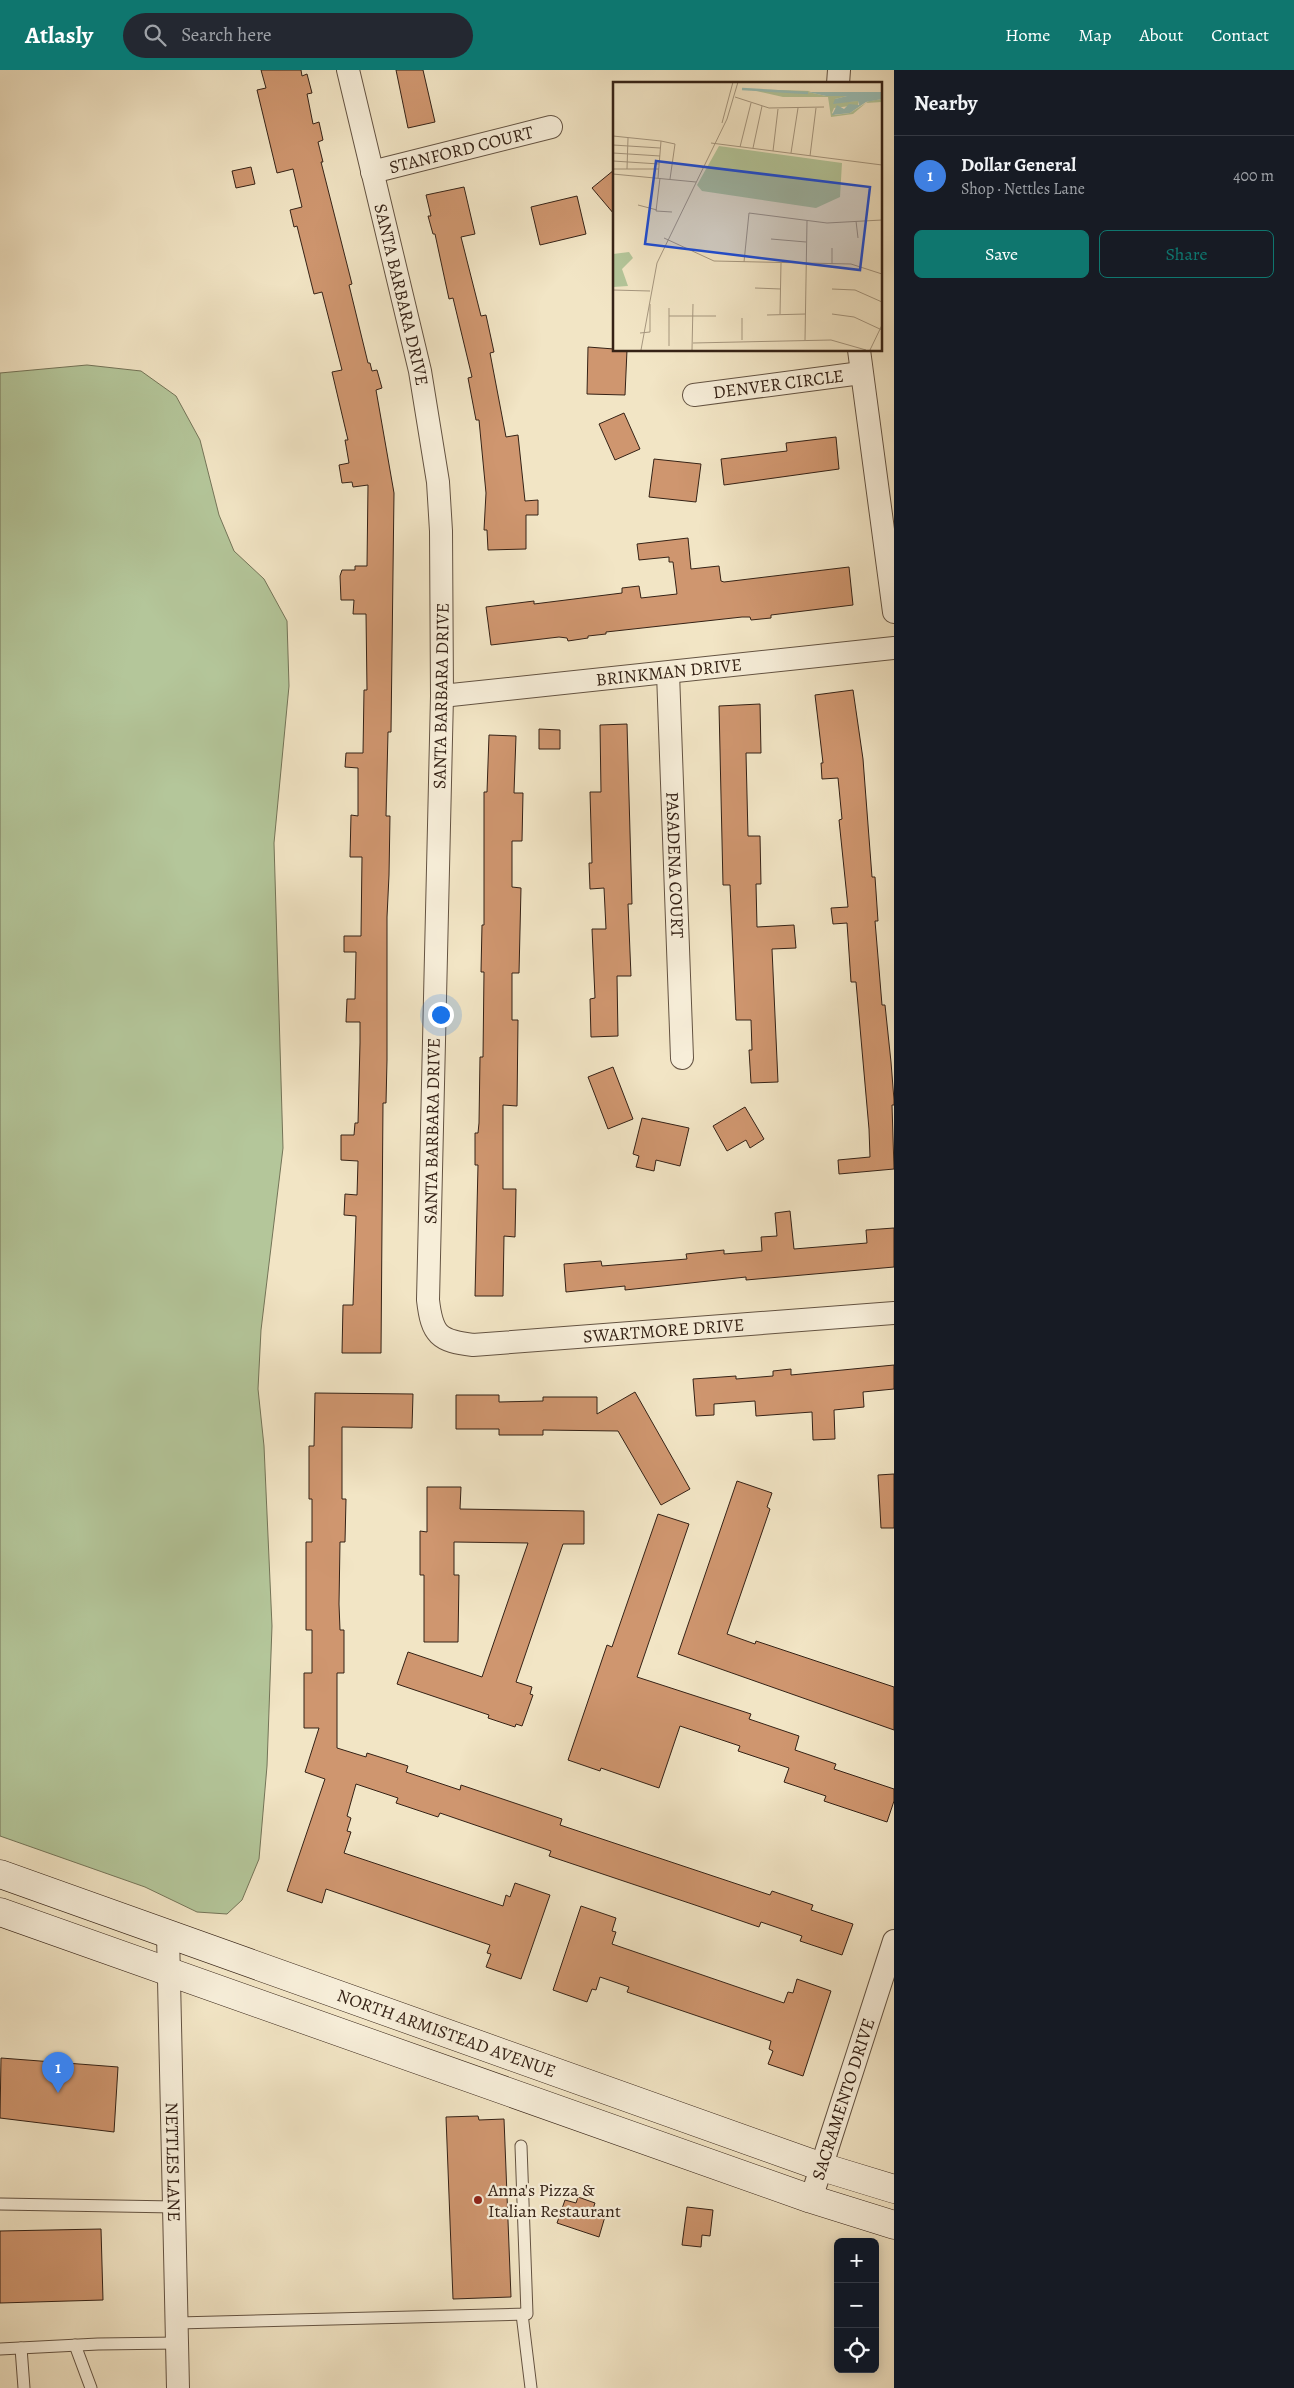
<!DOCTYPE html>
<meta charset="utf-8">
<style>
body{margin:0;font-family:Alegreya,serif;background:#242831;color:#f1f3f6}
.controls{position:absolute;right:15px;bottom:15px;display:grid;overflow:hidden;border-radius:8px;box-shadow:0 2px 12px #0003}
.controls button{width:45px;height:45px;display:grid;place-items:center;padding:0;border:0;border-bottom:1px solid #363941;background:#171b24;color:#f1f3f6;font:25px sans-serif}
.you{position:absolute;left:440px;top:944px;width:18px;height:18px;margin:-12px;border:4px solid #fff;border-radius:50%;background:#1a73e8;box-shadow:0 0 0 8px #1a73e833}
.badge{display:grid;place-items:center;width:32px;height:32px;border-radius:50%;background:#0f766e;color:#fff;font-size:16px;font-weight:700}
.pin{position:absolute;translate:-50% -41px;filter:drop-shadow(0 1px 2px #0008)}
.pin::after{content:'';position:absolute;top:26px;width:18px;height:15px;background:inherit;clip-path:polygon(0 0,100% 0,50% 100%)}
.list{margin:0;padding:0;list-style:none}
h2{display:flex;justify-content:space-between;align-items:center;height:65px;margin:0;padding:0 20px;font-size:21px}
h2 small{font-size:16px;font-weight:400;color:#9ea1a6}
.list li{display:grid;grid-template-columns:32px 1fr auto;gap:15px;align-items:center;box-sizing:border-box;height:80px;padding:0 20px;border-top:1px solid #363941}
.list b{display:block;font-size:19px;white-space:nowrap}
.list p{margin:0;font-size:16px;white-space:nowrap;color:#9ea1a6}
.list em{font-size:16px;font-style:normal;color:#9ea1a6}
.actions{display:flex;gap:10px;padding:15px 20px}
.actions a{flex:1;padding:11px 0;border:1px solid #0f766e;border-radius:8px;text-align:center;font-size:18px;color:#0f766e}
.actions .main{background:#0f766e;color:#fff}
.icon{flex:none;width:28px;height:28px;fill:none;stroke:currentColor;stroke-width:2;stroke-linecap:round;stroke-linejoin:round}
.map{position:relative;flex:none;width:894px;height:2318px;overflow:hidden}
header{display:flex;align-items:center;gap:30px;box-sizing:border-box;height:70px;padding:0 25px;background:#0f766e;color:#fff}
header strong{font-size:24px}
nav{display:flex;gap:28px;margin-inline-start:auto;font-size:18px}
.search{width:350px;height:45px;background:#242831;display:flex;align-items:center;gap:12px;box-sizing:border-box;padding:0 18px;border-radius:28px;color:#9ea1a6;font-size:19px}
main{display:flex}
aside{flex:1;background:#171b24}
.map>svg:first-child{display:block}
</style>
<header>
<strong>Atlasly</strong>
<div class="search"><svg class="icon" aria-label="search" viewBox="0 0 24 24"><circle cx="10" cy="10" r="6"/><path d="M15 15l6 6"/></svg>Search here</div>
<nav><a>Home</a><a>Map</a><a>About</a><a>Contact</a></nav>
</header>
<main>
<div class="map">
<svg width="894" height="2318" viewBox="0 0 894 2318">
<rect width="100%" height="100%" fill="#f2e5c5"/>
<filter id="stains"><feTurbulence type="fractalNoise" baseFrequency=".004" numOctaves="4"/><feColorMatrix values="0 0 0 0 .2 0 0 0 0 .09 0 0 0 0 .02 0 0 0 .5 -.17"/></filter>
<radialGradient id="worn" r=".72"><stop offset=".6" stop-color="#630" stop-opacity="0"/><stop offset="1" stop-color="#630" stop-opacity=".3"/></radialGradient>
<polygon fill="#b4c69a" stroke="#747458" points="87,295 141,301 176,326 200,370 219,445 234,481 264,509 287,551 289,616 274,773 283,1078 261,1260 258,1319 264,1376 272,1556 267,1696 259,1789 242,1830 227,1844 197,1842 145,1817 0,1766 0,303"/>
<g fill="#cf966f" stroke="#352216">
<polygon points="261,0 301,0 302,6 307,4 312,23 307,24 313,54 319,52 323,70 318,72 323,92 321,92 352,214 349,215 368,293 370,293 372,301 377,300 382,318 376,320 394,423 391,662 388,662 386,746 390,746 389,805 387,847 387,990 386,1033 383,1033 381,1283 342,1283 343,1235 353,1235 356,1146 344,1145 345,1124 357,1125 358,1091 341,1090 341,1065 354,1065 355,1053 358,1053 360,973 360,952 346,952 347,929 355,929 356,882 344,882 344,866 361,866 362,787 350,787 351,745 358,746 358,698 345,697 346,683 363,683 364,620 367,620 366,544 353,544 354,530 341,530 340,506 342,500 355,500 355,496 367,496 368,415 353,417 352,412 342,413 339,395 349,393 345,370 348,370 332,302 342,300 322,222 314,224 297,156 294,157 290,140 302,137 293,99 277,103 257,20 266,18"/>
<polygon points="396,0 423,0 435,52 408,58"/>
<polygon points="251,97 255,114 236,118 232,101"/>
<polygon points="614,100 614,144 592,118"/>
<polygon points="464,117 475,164 461,167 481,246 486,245 494,282 490,283 506,367 518,365 525,431 538,430 538,445 526,445 526,479 488,480 487,460 484,460 486,423 479,350 476,350 468,308 472,307 453,228 449,229 435,164 433,164 428,146 431,146 426,125"/>
<polygon points="577,126 586,164 540,175 531,137"/>
<polygon points="588,277 627,280 625,325 587,324"/>
<polygon points="624,343 640,379 615,390 599,354"/>
<polygon points="836,367 839,399 724,415 721,389 787,381 786,373"/>
<polygon points="654,389 701,394 696,432 649,427"/>
<polygon points="688,468 691,499 719,496 721,511 724,512 849,497 853,535 771,545 771,548 751,550 750,547 742,547 606,562 606,564 588,566 588,568 568,571 567,568 559,567 491,575 486,537 534,531 534,534 622,523 622,518 639,516 641,528 677,524 673,492 669,492 669,487 639,490 637,474"/>
<polygon points="853,620 863,689 872,807 875,807 878,851 875,851 882,935 885,935 891,992 894,1030 894,1035 892,1035 894,1099 839,1104 838,1090 870,1087 869,1059 856,912 851,912 847,853 833,854 831,838 848,837 839,750 842,749 838,708 822,709 821,693 823,693 815,625"/>
<polygon points="760,634 761,683 746,683 748,766 760,766 761,814 756,814 757,857 794,855 796,878 772,879 778,1012 751,1013 749,980 752,980 751,950 736,950 730,815 723,815 719,636"/>
<polygon points="627,654 632,834 628,834 631,906 617,906 618,966 591,967 590,929 595,928 592,859 606,859 604,818 590,819 589,793 592,793 590,722 601,722 600,655"/>
<polygon points="539,659 560,660 560,679 539,679"/>
<polygon points="489,665 516,666 514,723 523,723 522,771 512,771 512,817 521,818 519,903 512,903 512,950 518,950 517,1036 503,1035 503,1119 516,1119 515,1167 504,1166 503,1226 475,1226 478,1095 475,1095 475,1063 478,1063 479,1053 480,987 483,987 484,902 481,902 482,855 484,855 484,722 487,722"/>
<polygon points="613,997 633,1049 608,1059 588,1007"/>
<polygon points="745,1037 764,1069 750,1078 746,1070 727,1081 713,1056"/>
<polygon points="642,1048 689,1058 680,1096 656,1090 654,1101 636,1097 639,1086 633,1084"/>
<polygon points="790,1141 794,1179 867,1173 866,1160 894,1158 894,1197 746,1210 746,1207 625,1220 625,1216 566,1222 564,1194 601,1191 602,1196 687,1189 686,1184 724,1180 724,1184 762,1181 761,1167 777,1166 775,1143"/>
<polygon points="894,1295 894,1319 863,1322 864,1337 834,1340 835,1369 813,1370 812,1342 756,1346 755,1331 714,1334 714,1345 696,1346 693,1309 736,1306 736,1309 773,1306 773,1301 791,1299 791,1305"/>
<polygon points="635,1322 690,1419 661,1435 618,1361 543,1360 543,1365 499,1365 499,1359 456,1359 456,1325 499,1325 499,1332 543,1331 543,1327 597,1327 597,1344"/>
<polygon points="315,1323 413,1324 412,1358 342,1357 342,1429 346,1429 345,1472 340,1472 339,1534 340,1560 344,1560 344,1603 337,1603 337,1678 366,1687 367,1683 408,1696 406,1702 460,1720 461,1715 562,1749 560,1755 770,1825 772,1821 813,1835 811,1840 853,1854 842,1885 800,1871 802,1866 761,1852 759,1857 695,1835 549,1786 551,1781 440,1743 438,1747 396,1733 398,1728 356,1714 347,1746 351,1748 347,1761 351,1762 344,1783 503,1836 506,1825 510,1827 515,1813 550,1825 521,1909 486,1897 491,1884 487,1883 490,1875 326,1819 322,1833 287,1821 325,1709 305,1702 319,1658 304,1658 304,1603 312,1603 312,1560 306,1560 306,1472 312,1472 312,1429 309,1429 309,1376 314,1376"/>
<polygon points="894,1404 894,1458 881,1458 878,1405"/>
<polygon points="737,1411 772,1423 767,1437 770,1439 727,1564 755,1574 756,1571 894,1617 894,1660 678,1584"/>
<polygon points="427,1417 461,1417 460,1439 584,1441 584,1474 563,1474 516,1612 532,1617 530,1624 533,1625 522,1656 516,1654 515,1657 488,1648 489,1645 397,1614 408,1582 482,1607 528,1473 454,1472 454,1505 459,1505 458,1572 424,1572 424,1505 420,1505 420,1461 427,1462"/>
<polygon points="658,1444 689,1454 637,1607 751,1644 749,1649 799,1666 795,1680 836,1694 834,1699 894,1719 894,1731 887,1752 824,1731 826,1726 784,1712 789,1698 738,1681 740,1676 680,1656 659,1718 601,1698 600,1701 568,1690 607,1575 612,1577"/>
<polygon points="581,1836 616,1848 612,1861 616,1862 612,1874 784,1933 788,1922 793,1923 797,1909 831,1921 803,2006 768,1994 773,1981 769,1979 771,1971 627,1922 629,1917 600,1907 596,1920 592,1919 587,1932 553,1920"/>
<polygon points="1,1988 118,1997 114,2062 0,2048"/>
<polygon points="478,2046 479,2050 504,2049 511,2227 453,2229 446,2047"/>
<polygon points="578,2127 595,2133 593,2139 606,2143 599,2167 557,2153 565,2130 576,2133"/>
<polygon points="687,2137 713,2140 710,2166 702,2165 701,2177 682,2175"/>
<polygon points="101,2159 103,2230 0,2233 0,2161"/>
</g>
<g fill="none" stroke-linecap="round" stroke-linejoin="round">
<g stroke="#645342" stroke-width="13">
<g id="lane">
<polyline points="0,2134 175,2137"/>
<polyline points="522,2244 531,2318"/>
<polyline points="178,2253 527,2244 521,2076"/>
<polyline points="75,2275 91,2318"/>
<polyline points="21,2278 24,2318"/>
<polyline points="0,2279 98,2274 178,2273"/>
</g>
</g>
<g stroke="#645342" stroke-width="24">
<g id="street">
<path id="s1" d="M348 0 420 301 438 412 441 461 442 626 428 1230C432 1265 439 1271 473 1275L894 1243"/>
<polyline points="838,14 839,0"/>
<path id="s2" d="M372 102 551 57"/>
<polyline points="859,280 894,542"/>
<path id="s3" d="M694 325 861 303"/>
<path id="s4" d="M668 603 682 988"/>
<path id="s5" d="M442 626 894 578"/>
<path id="s6" d="M168 1864 178 2318"/>
<path id="s7" d="M811 2129 894 1871"/>
</g>
</g>
<g stroke="#352216" stroke-width="29">
<g id="secondary">
<path id="s8" d="M0 1804 822 2097 894 2119"/>
<polyline points="0,1842 811,2129 894,2155"/>
</g>
</g>
<use href="#lane" stroke="#f7eed9" stroke-width="11"/>
<use href="#street" stroke="#f7eed9" stroke-width="22"/>
<use href="#secondary" stroke="#f7eed9" stroke-width="28"/>
</g>
<circle fill="#8f2418" stroke="#f7eed9" stroke-width="2" cx="478" cy="2130" r="5"/>
<g text-anchor="middle" stroke-width="4.5" stroke-linejoin="round" paint-order="stroke">
<g font-size="18" fill="#352216" stroke="#f7eed9">
<text dy="6" stroke="none"><textPath href="#s2" startOffset="92">STANFORD COURT</textPath></text>
<text dy="6" stroke="none"><textPath href="#s1" startOffset="231">SANTA BARBARA DRIVE</textPath></text>
<text dy="6" stroke="none"><textPath href="#s3" startOffset="85">DENVER CIRCLE</textPath></text>
<text dy="6" stroke="none"><textPath href="#s5" startOffset="228">BRINKMAN DRIVE</textPath></text>
<text transform="translate(441 626) rotate(-89)" y="6">SANTA BARBARA DRIVE</text>
<text dy="6" stroke="none"><textPath href="#s4" startOffset="192">PASADENA COURT</textPath></text>
<text transform="translate(432 1061) rotate(-89)" y="6">SANTA BARBARA DRIVE</text>
<text dy="6" stroke="none"><textPath href="#s1" startOffset="1504">SWARTMORE DRIVE</textPath></text>
<text dy="6" stroke="none"><textPath href="#s8" startOffset="474">NORTH ARMISTEAD AVENUE</textPath></text>
<text dy="6" stroke="none"><textPath href="#s7" startOffset="105">SACRAMENTO DRIVE</textPath></text>
<text dy="6" stroke="none"><textPath href="#s6" startOffset="228">NETTLES LANE</textPath></text>
</g>
<g font-size="18" fill="#352216" stroke="#f7eed9" text-anchor="start">
<text x="488" y="2126">Anna's Pizza &amp;<tspan x="488" dy="21">Italian Restaurant</tspan></text>
</g>
</g>
<g transform="translate(613 12)">
<rect width="269" height="269" fill="#f2e5c5"/>
<path d="M135 7 198 9 195 10 213 14H234L222 17 225 20 245 19V23L221 26 219 31 222 33 237 31 256 19 269 17V20L253 21 240 32 218 35 215 15H170ZM106 64 229 81 227 115 203 126 89 109 84 103ZM16 170 20 176 9 187 15 204 0 205V172Z" fill="#b4c69a"/>
<path d="M195 10H269V17L253 20 237 31 219 33 224 23 231 27 236 22 246 23 245 19 220 22 222 17 234 14H213Z" fill="#9bbfb6"/>
<path fill="none" stroke="#9bbfb6" stroke-width="2.5" d="M129 7 195 11"/>
<path fill="none" stroke="#a6977f" stroke-width="1" d="M122 15 156 26 211 25M109 41 120 0M0 54 48 59 45 96M48 59 62 62 57 97M98 61 269 83M0 63 47 66M127 65 138 21M140 66 149 24M160 69 165 27M0 71 47 74M178 71 185 26M197 74 203 26M0 79 46 82M0 87H46M14 87 15 56M0 92 83 100M47 96 43 129 59 130M25 123 44 128M243 139 245 156M51 156 101 179 238 182 269 192M158 157 193 160M219 166V182M131 180 136 131 214 141 269 138M142 206 168 207M219 207 242 208 269 220M0 208 37 209M167 232 168 181M219 232 241 235 269 248M154 233 193 232M56 234H103M129 236V258M27 251 37 250V222M192 258 194 139M80 261 218 258 253 268M56 264V226M28 268 44 181 114 37 125 0M79 268 80 222M257 268 269 243"/>
<path fill="#1d4ed8" fill-opacity="0.15" stroke="#1d4ed8" stroke-width="2.5" d="M43 79 257 105 247 188 32 162Z"/>
<rect width="269" height="269" fill="none" stroke="#352216" stroke-width="2.5"/>
</g>
<rect width="100%" height="100%" filter="url(#stains)"/>
<rect width="100%" height="100%" fill="url(#worn)"/>
</svg>
<div class="controls">
<button>+</button>
<button>−</button>
<button><svg class="icon" aria-label="locate" viewBox="0 0 24 24"><circle cx="12" cy="12" r="6"/><path d="M12 2v4M12 18v4M2 12h4M18 12h4"/></svg></button>
</div>
<div class="you"></div>
<div class="pin badge" style="left:58px;top:2023px;background:#3f7fe0">1</div>
</div>
<aside>
<h2>Nearby<small></small></h2>
<ul class="list">
<li><span class="badge" style="background:#3f7fe0">1</span><div><b>Dollar General</b><p>Shop · Nettles Lane</p></div><em>400 m</em></li>
</ul>
<div class="actions"><a class="main">Save</a><a>Share</a></div>
</aside>
</main>
